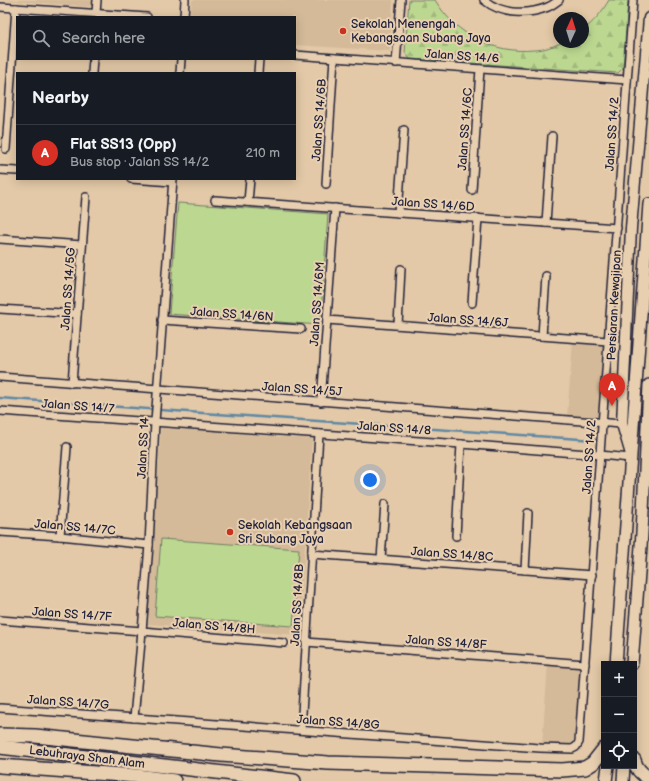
<!DOCTYPE html>
<meta charset="utf-8">
<style>
body{margin:0;font-family:"Balsamiq Sans",sans-serif;background:#242831;color:#f1f3f6}
.controls{position:absolute;right:12px;bottom:12px;display:grid;overflow:hidden;border-radius:0px;box-shadow:0 2px 10px #0003}
.controls button{width:36px;height:36px;display:grid;place-items:center;padding:0;border:0;border-bottom:1px solid #363941;background:#171b24;color:#f1f3f6;font:20px sans-serif}
.compass{position:absolute;left:553px;top:12px;width:36px;height:36px;border-radius:50%;background:#171b24;box-shadow:0 2px 10px #0003;rotate:4deg}
.you{position:absolute;left:370px;top:480px;width:14px;height:14px;margin:-10px;border:3px solid #fff;border-radius:50%;background:#1a73e8;box-shadow:0 0 0 6px #1a73e833}
.badge{display:grid;place-items:center;width:26px;height:26px;border-radius:50%;background:#d93025;color:#fff;font-size:13px;font-weight:700}
.pin{position:absolute;translate:-50% -33px;filter:drop-shadow(0 1px 2px #0008)}
.pin::after{content:'';position:absolute;top:21px;width:14px;height:12px;background:inherit;clip-path:polygon(0 0,100% 0,50% 100%)}
.list{margin:0;padding:0;list-style:none}
h2{display:flex;justify-content:space-between;align-items:center;height:52px;margin:0;padding:0 16px;font-size:17px}
h2 small{font-size:13px;font-weight:400;color:#9ea1a6}
.list li{display:grid;grid-template-columns:26px 1fr auto;gap:12px;align-items:center;box-sizing:border-box;height:56px;padding:0 16px;border-top:1px solid #363941}
.list b{display:block;font-size:15px;white-space:nowrap}
.list p{margin:0;font-size:13px;white-space:nowrap;color:#9ea1a6}
.list em{font-size:13px;font-style:normal;color:#9ea1a6}
.icon{flex:none;width:22px;height:22px;fill:none;stroke:currentColor;stroke-width:2;stroke-linecap:round;stroke-linejoin:round}
.map{position:relative;flex:none;width:649px;height:781px;overflow:hidden}
.search{position:absolute;background:#171b24;box-shadow:0 2px 10px #0003;left:16px;top:16px;width:280px;height:44px;display:flex;align-items:center;gap:10px;box-sizing:border-box;padding:0 14px;border-radius:0px;color:#9ea1a6;font-size:15px}
.panel{position:absolute;background:#171b24;box-shadow:0 2px 10px #0003;left:16px;top:72px;width:280px;height:108px;border-radius:0px}
.map>svg:first-child{display:block}
</style>
<div class="map">
<svg width="649" height="781" viewBox="0 0 649 781">
<defs>
<pattern id="forest-firs" width="22" height="20" patternUnits="userSpaceOnUse"><rect width="22" height="20" fill="#bcd890"/><path d="M5 1l3.5 6h-7zM16 11l3.5 6h-7z" fill="#a1b97d"/></pattern>
</defs>
<rect width="100%" height="100%" fill="#e3c9a7"/>
<filter id="ink" filterUnits="userSpaceOnUse"><feTurbulence type="fractalNoise" baseFrequency=".025" numOctaves="2"/><feDisplacementMap in="SourceGraphic" scale="8" xChannelSelector="R" yChannelSelector="G"/><feConvolveMatrix kernelMatrix="1 2 1 2 8 2 1 2 1" color-interpolation-filters="sRGB"/></filter>
<g filter="url(#ink)">
<g fill="#d4ba98">
<polygon points="0,0 93,0 93,7"/>
<polygon points="192,0 393,0 390,51 295,45 295,17 190,17"/>
<polygon points="573,342 605,344 600,420 567,417"/>
<polygon points="161,428 312,439 299,635 147,624"/>
<polygon points="548,664 582,666 577,739 575,744 571,745 542,745"/>
</g>
<path fill="url(#forest-firs)" stroke="#6f7d66" d="M409 0H435C456 35 494 54 534 50 539 50 545 49 550 47 555 46 559 43 564 42 570 41 577 42 583 42V30C594 22 602 12 609 0H628L623 68 618 73 410 59 405 53Z"/>
<g fill="#bcd890" stroke="#6f7d66">
<polygon points="178,203 328,214 320,325 169,314"/>
<polygon points="161,539 299,549 293,626 155,616"/>
</g>
<g fill="none" stroke-linecap="round" stroke-linejoin="round">
<polyline stroke="#6088a4" stroke-width="2.5" points="0,398 188,412 595,440"/>
<g stroke="#22223b" stroke-width="10">
<g id="minor">
<path d="M484 0C502 15 528 15 548 7 552 5 556 2 559 0"/>
<polyline points="0,7 147,17"/>
<polyline points="96,13 97,0"/>
<polyline points="184,17 185,0"/>
<polyline points="295,55 627,80"/>
<polyline points="396,63 401,0"/>
<polyline points="92,73 93,59"/>
<polyline points="180,73 181,59"/>
<polyline points="258,73 259,59"/>
<polyline points="6,149 16,8"/>
<polyline points="0,170 17,171"/>
<polyline points="131,179 172,182"/>
<polyline points="326,184 334,58"/>
<polyline points="472,190 480,69"/>
<polyline points="215,200 617,228"/>
<polyline points="248,202 250,179"/>
<polyline points="398,213 404,130"/>
<polyline points="546,223 552,136"/>
<polyline points="0,239 82,245"/>
<polyline points="472,303 478,218"/>
<polyline points="0,309 77,314"/>
<polyline points="162,320 301,329"/>
<polyline points="327,320 608,341"/>
<polyline points="398,325 401,269"/>
<polyline points="542,336 546,276"/>
<polyline points="0,377 622,424"/>
<polyline points="72,383 86,197"/>
<polyline points="321,402 335,208"/>
<polyline points="0,411 461,444 600,455 630,458"/>
<polyline points="0,532 60,536 149,545"/>
<polyline points="60,536 67,447"/>
<polyline points="456,536 461,444"/>
<polyline points="311,554 592,575"/>
<polyline points="381,559 385,504"/>
<polyline points="525,570 528,513"/>
<polyline points="0,620 142,631 284,643"/>
<polyline points="306,642 585,664"/>
<polyline points="0,708 540,748 572,749 576,747 579,742 633,0"/>
<polyline points="134,718 142,631 149,545 155,422 173,179"/>
<polyline points="301,730 319,434"/>
</g>
</g>
<g stroke="#22223b" stroke-width="13">
<polyline id="secondary" points="630,451 622,424 631,228 649,18"/>
</g>
<g stroke="#22223b" stroke-width="14">
<g id="primary">
<polyline points="616,664 649,204"/>
<polyline points="632,664 642,533 649,385"/>
<polyline points="606,781 608,766"/>
<polyline points="623,781 624,766"/>
</g>
</g>
<g stroke="#22223b" stroke-width="16">
<g id="motorway">
<polyline points="0,735 35,736 221,755 328,763 562,770 585,768 593,763 604,749"/>
<polyline points="0,747 294,781"/>
<path d="M634 760C636 769 641 774 649 778"/>
<polyline points="0,766 136,776 174,781"/>
</g>
</g>
<use href="#minor" stroke="#e8cfb0" stroke-width="7"/>
<use href="#secondary" stroke="#e8cfb0" stroke-width="10"/>
<use href="#primary" stroke="#e8cfb0" stroke-width="11"/>
<use href="#motorway" stroke="#e8cfb0" stroke-width="13"/>
</g>
</g>
<g fill="#c8321e" stroke="#e8cfb0" stroke-width="1.5">
<circle cx="343" cy="31" r="4"/>
<circle cx="230" cy="532" r="4"/>
</g>
<g text-anchor="middle" stroke-width="4" stroke-linejoin="round" paint-order="stroke">
<g font-size="12" fill="#22223b" stroke="#e8cfb0" text-anchor="start">
<text x="351" y="28">Sekolah Menengah<tspan x="351" dy="14">Kebangsaan Subang Jaya</tspan></text>
<text x="238" y="529">Sekolah Kebangsaan<tspan x="238" dy="14">Sri Subang Jaya</tspan></text>
</g>
<g font-size="12" fill="#22223b" stroke="#e8cfb0">
<text transform="translate(462 56) rotate(4)" y="4">Jalan SS 14/6</text>
<text transform="translate(319 120) rotate(-86)" y="4">Jalan SS 14/6B</text>
<text transform="translate(465 129) rotate(-86)" y="4">Jalan SS 14/6C</text>
<text transform="translate(612 134) rotate(-86)" y="4">Jalan SS 14/2</text>
<text transform="translate(433 204) rotate(4)" y="4">Jalan SS 14/6D</text>
<text transform="translate(68 289) rotate(-86)" y="4">Jalan SS 14/5G</text>
<text transform="translate(317 304) rotate(-86)" y="4">Jalan SS 14/6M</text>
<text transform="translate(614 305) rotate(-87)" y="4">Persiaran Kewajipan</text>
<text transform="translate(232 314) rotate(4)" y="4">Jalan SS 14/6N</text>
<text transform="translate(468 320) rotate(4)" y="4">Jalan SS 14/6J</text>
<text transform="translate(302 389) rotate(4)" y="4">Jalan SS 14/5J</text>
<text transform="translate(78 406) rotate(4)" y="4">Jalan SS 14/7</text>
<text transform="translate(394 428) rotate(4)" y="4">Jalan SS 14/8</text>
<text transform="translate(143 448) rotate(-87)" y="4">Jalan SS 14</text>
<text transform="translate(589 457) rotate(-86)" y="4">Jalan SS 14/2</text>
<text transform="translate(75 527) rotate(5)" y="4">Jalan SS 14/7C</text>
<text transform="translate(452 554) rotate(4)" y="4">Jalan SS 14/8C</text>
<text transform="translate(297 605) rotate(-87)" y="4">Jalan SS 14/8B</text>
<text transform="translate(72 614) rotate(4)" y="4">Jalan SS 14/7F</text>
<text transform="translate(214 626) rotate(5)" y="4">Jalan SS 14/8H</text>
<text transform="translate(446 642) rotate(4)" y="4">Jalan SS 14/8F</text>
<text transform="translate(68 702) rotate(4)" y="4">Jalan SS 14/7G</text>
<text transform="translate(338 722) rotate(4)" y="4">Jalan SS 14/8G</text>
<text transform="translate(87 757) rotate(7)" y="4">Lebuhraya Shah Alam</text>
</g>
</g>
</svg>
<div class="controls">
<button>+</button>
<button>−</button>
<button><svg class="icon" aria-label="locate" viewBox="0 0 24 24"><circle cx="12" cy="12" r="6"/><path d="M12 2v4M12 18v4M2 12h4M18 12h4"/></svg></button>
</div>
<svg class="compass" viewBox="-18 -18 36 36"><path d="M0-13l5 13h-10z" fill="#e53935"/><path d="M0 13l5-13h-10z" fill="#9ea1a6"/></svg>
<div class="you"></div>
<div class="pin badge" style="left:612px;top:406px">A</div>
<div class="search"><svg class="icon" aria-label="search" viewBox="0 0 24 24"><circle cx="10" cy="10" r="6"/><path d="M15 15l6 6"/></svg>Search here</div>
<section class="panel">
<h2>Nearby<small></small></h2>
<ul class="list">
<li><span class="badge">A</span><div><b>Flat SS13 (Opp)</b><p>Bus stop · Jalan SS 14/2</p></div><em>210 m</em></li>
</ul>
</section>
</div>
